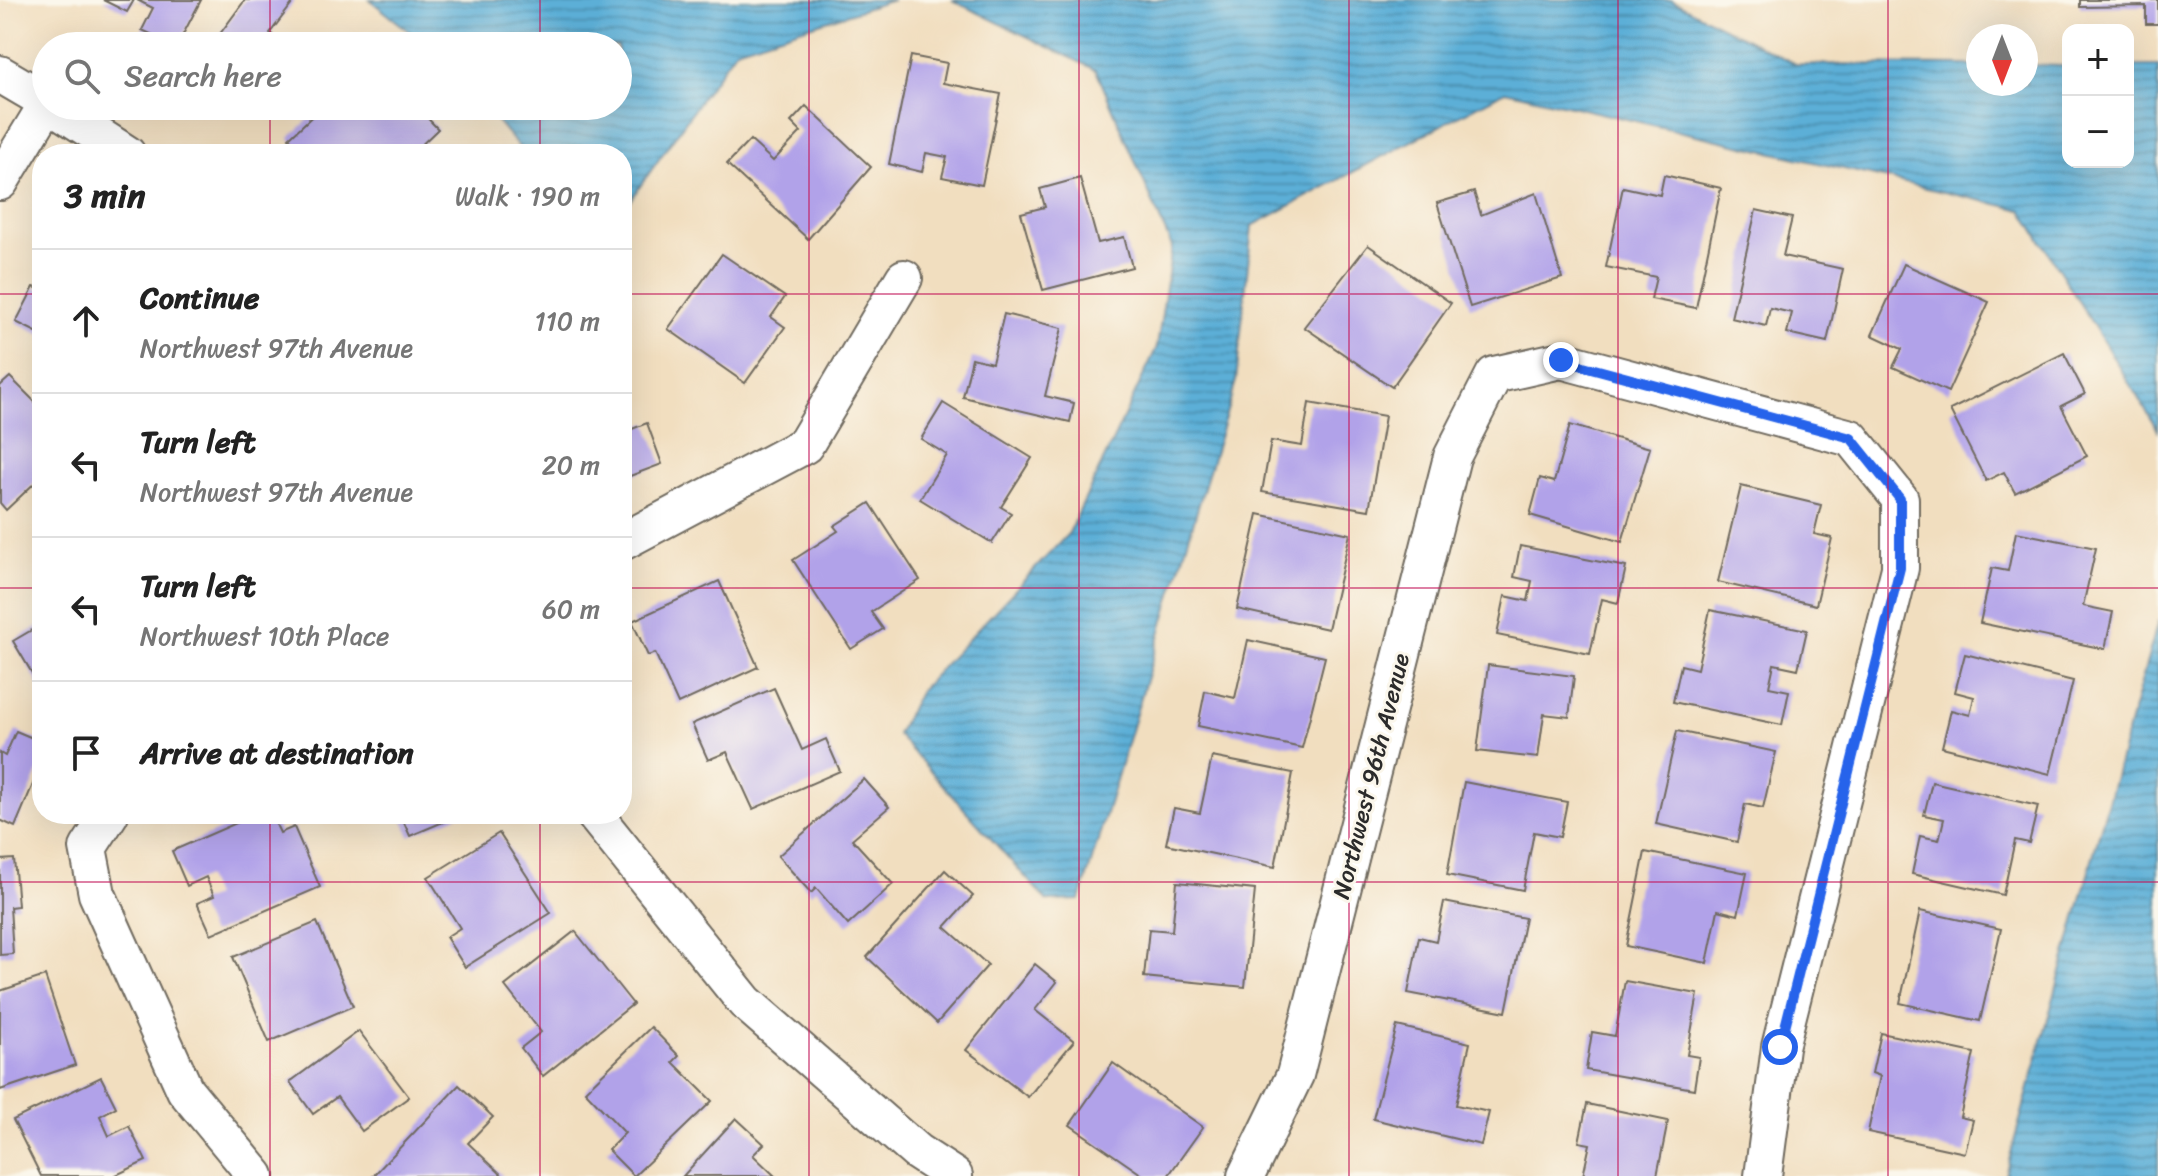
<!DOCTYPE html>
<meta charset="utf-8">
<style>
body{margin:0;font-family:Sriracha,sans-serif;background:#f2f2f2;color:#222}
.controls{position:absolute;right:24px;top:24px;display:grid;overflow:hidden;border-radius:16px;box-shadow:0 8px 32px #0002}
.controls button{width:72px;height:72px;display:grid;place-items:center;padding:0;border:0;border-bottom:2px solid #e0e0e0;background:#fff;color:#222;font:40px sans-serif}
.compass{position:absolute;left:1966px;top:24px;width:72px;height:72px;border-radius:50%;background:#fff;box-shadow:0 8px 32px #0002;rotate:180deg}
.stop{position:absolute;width:24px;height:24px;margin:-18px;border:6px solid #2563eb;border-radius:50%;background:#fff}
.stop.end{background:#2563eb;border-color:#fff;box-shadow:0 2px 8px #0008}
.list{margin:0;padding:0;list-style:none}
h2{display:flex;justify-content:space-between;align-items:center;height:104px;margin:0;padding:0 32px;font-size:34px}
h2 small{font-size:26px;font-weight:400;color:#767676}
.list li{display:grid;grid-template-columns:52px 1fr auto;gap:24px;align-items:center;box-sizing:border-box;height:144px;padding:0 32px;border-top:2px solid #e0e0e0}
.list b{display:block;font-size:30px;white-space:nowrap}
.list p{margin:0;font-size:26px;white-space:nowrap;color:#767676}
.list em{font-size:26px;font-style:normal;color:#767676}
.icon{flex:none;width:44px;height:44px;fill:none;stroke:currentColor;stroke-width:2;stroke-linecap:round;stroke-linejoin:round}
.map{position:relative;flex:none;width:2158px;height:1176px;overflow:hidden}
.search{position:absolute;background:#fff;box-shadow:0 8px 32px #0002;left:32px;top:32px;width:600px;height:88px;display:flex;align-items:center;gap:20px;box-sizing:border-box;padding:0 28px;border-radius:44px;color:#767676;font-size:30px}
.panel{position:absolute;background:#fff;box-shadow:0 8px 32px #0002;left:32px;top:144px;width:600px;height:680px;border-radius:32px}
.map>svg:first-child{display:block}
</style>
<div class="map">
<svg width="2158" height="1176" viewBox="0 0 2158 1176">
<defs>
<pattern id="water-rules" width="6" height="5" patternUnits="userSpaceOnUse" patternTransform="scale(2)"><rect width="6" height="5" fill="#5cafd7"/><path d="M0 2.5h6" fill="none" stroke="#4c8faf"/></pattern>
</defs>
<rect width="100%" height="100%" fill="#fbf7ec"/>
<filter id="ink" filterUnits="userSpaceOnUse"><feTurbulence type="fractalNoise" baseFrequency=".0125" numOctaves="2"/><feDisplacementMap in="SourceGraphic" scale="16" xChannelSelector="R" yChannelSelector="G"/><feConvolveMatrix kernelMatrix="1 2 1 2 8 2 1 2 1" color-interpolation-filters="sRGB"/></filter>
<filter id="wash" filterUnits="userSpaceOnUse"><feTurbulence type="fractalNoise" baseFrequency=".006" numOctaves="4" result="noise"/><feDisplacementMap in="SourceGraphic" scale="32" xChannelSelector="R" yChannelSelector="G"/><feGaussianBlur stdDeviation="1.8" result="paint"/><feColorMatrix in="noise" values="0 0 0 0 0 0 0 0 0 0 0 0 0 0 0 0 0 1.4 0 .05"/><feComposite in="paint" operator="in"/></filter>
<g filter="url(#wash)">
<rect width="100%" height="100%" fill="#f1debf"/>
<g fill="url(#water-rules)" stroke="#446d81" stroke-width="2">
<polygon points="370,0 893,0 736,49 622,212 622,154 525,154 484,106 618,106 618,46 428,46"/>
<polygon points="952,0 1671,0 1795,64 1978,65 1978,84 2026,84 2026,65 2068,66 2068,162 2128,162 2128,66 2158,66 2158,430 2022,210 1505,91 1252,226 1236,381 1080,900 1047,901 897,734 921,689 1069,533 1157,347 1172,247 1096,70"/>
<polygon points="2158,621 2158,1176 2005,1176 2006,1171"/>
</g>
<g id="blocks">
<g fill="#b1a2e9">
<polygon points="103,0 134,0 127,12"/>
<polygon points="137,0 201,0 177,46 142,30 153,8"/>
<polygon points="245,0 295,0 270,33 287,46 211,46"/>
<polygon points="2080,0 2158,0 2158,24 2146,24 2146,6 2080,7"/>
<polygon points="911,56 947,63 943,83 1001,94 982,185 942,177 947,157 926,153 922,172 889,164"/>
<polygon points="323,106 385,106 396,117 408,106 416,106 438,129 412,154 305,154 289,138"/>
<polygon points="806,106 871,167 808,239 727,164 750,140 773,161 801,132 791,122"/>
<polygon points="1664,175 1721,188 1696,308 1651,299 1656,277 1606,267 1623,187 1660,195"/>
<polygon points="1080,178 1098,243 1124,237 1132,267 1043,290 1021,213 1045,207 1040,189"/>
<polygon points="1474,192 1481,215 1536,193 1562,278 1470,307 1437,203"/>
<polygon points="1756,210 1792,218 1783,256 1843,269 1827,342 1787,333 1792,313 1770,308 1766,326 1731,318"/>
<polygon points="1368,245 1451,303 1392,387 1304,327"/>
<polygon points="722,254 785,297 771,317 785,327 745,383 668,329"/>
<polygon points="1904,264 1989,302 1948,392 1893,367 1902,349 1872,335"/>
<polygon points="34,287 42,290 42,335 16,322"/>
<polygon points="1004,314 1062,328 1045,396 1074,403 1070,422 963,397 972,358 992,363"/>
<polygon points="2064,353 2085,394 2061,406 2087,456 2015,493 2004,472 1986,481 1950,410"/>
<polygon points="10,377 42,409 42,476 6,510 0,503 0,386"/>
<polygon points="943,403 1032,458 1001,507 1011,513 992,543 920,499 947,455 921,439"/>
<polygon points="1309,403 1385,416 1369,510 1262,492 1271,441 1302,446"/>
<polygon points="647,423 662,464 622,479 622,433"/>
<polygon points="1570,425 1650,448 1622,542 1530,515 1540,478 1554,482"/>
<polygon points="1741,486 1821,505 1814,534 1832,538 1816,605 1718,582"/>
<polygon points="870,503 920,580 871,612 883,629 851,649 793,560 838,531 834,526"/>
<polygon points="1258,514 1350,534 1328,629 1237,609"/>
<polygon points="2016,532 2096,548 2083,606 2113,612 2105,649 1980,623 1992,568 2008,571"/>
<polygon points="1520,546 1626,567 1618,603 1602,599 1590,654 1497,635 1505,596 1528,601 1532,581 1514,577"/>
<polygon points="719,581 758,667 678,704 655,653 648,656 632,621"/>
<polygon points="1710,610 1807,630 1798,669 1774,664 1769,687 1789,691 1782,725 1673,702 1681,665 1697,669"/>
<polygon points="42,624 42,690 13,641"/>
<polygon points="1248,640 1325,657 1302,748 1198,726 1205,691 1235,698"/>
<polygon points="1965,654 2073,681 2050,774 1942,747 1951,710 1970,715 1974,697 1955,692"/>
<polygon points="1488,665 1574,676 1569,717 1544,714 1538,758 1477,751"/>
<polygon points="774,688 802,750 826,739 840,771 753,809 727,752 708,760 692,724"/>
<polygon points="16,731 42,742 42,763 15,827 0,820 0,753 5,756"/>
<polygon points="1677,731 1776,752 1763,808 1745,804 1737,842 1656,824"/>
<polygon points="1212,757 1293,773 1275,867 1166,844 1174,808 1200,813"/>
<polygon points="864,779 889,807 852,839 893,884 848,925 816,888 811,893 778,856"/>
<polygon points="1464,782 1567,802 1560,837 1534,832 1523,890 1447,875"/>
<polygon points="1932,782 2038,806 2029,843 2015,840 2003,895 1912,874 1920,836 1939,840 1944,819 1924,815"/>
<polygon points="257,814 271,814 280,833 294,827 320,887 211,934 197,903 214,896 206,877 187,886 172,851"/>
<polygon points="400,814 462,814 410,836"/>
<polygon points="499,833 551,913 465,967 446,937 460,928 428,877"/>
<polygon points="1645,852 1747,873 1738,915 1718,910 1707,963 1626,946"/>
<polygon points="14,859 18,906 10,907 13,954 0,955 0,860"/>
<polygon points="945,870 973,896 945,927 988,965 937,1023 867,957"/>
<polygon points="1177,882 1255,890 1245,987 1144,977 1149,929 1172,931"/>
<polygon points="1444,902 1525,918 1506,1012 1408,993 1419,937 1436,941"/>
<polygon points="1920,911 2001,929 1980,1021 1900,1003"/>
<polygon points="317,922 353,1006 269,1042 233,957"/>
<polygon points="575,931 633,1004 543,1076 521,1048 541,1032 505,986"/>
<polygon points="1035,964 1057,982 1035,1010 1074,1041 1028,1097 966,1050"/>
<polygon points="45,976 75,1065 0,1090 0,991"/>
<polygon points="1625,981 1698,994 1687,1055 1699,1057 1694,1089 1586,1070 1592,1032 1615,1036"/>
<polygon points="1397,1026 1470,1043 1456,1105 1489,1112 1481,1145 1373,1119"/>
<polygon points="651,1027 679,1056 673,1062 712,1101 634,1176 608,1150 625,1133 585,1091"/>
<polygon points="359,1031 409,1097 362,1131 337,1097 313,1114 290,1082"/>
<polygon points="1881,1033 1974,1053 1960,1117 1973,1120 1965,1153 1868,1132 1880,1076 1872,1073"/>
<polygon points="1113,1063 1203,1127 1168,1176 1144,1176 1070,1125"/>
<polygon points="101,1077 116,1107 100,1116 109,1136 129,1126 146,1161 114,1176 41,1176 13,1120"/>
<polygon points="459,1085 493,1117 468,1143 503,1176 373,1176"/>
<polygon points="1587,1104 1668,1121 1657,1176 1583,1176 1590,1144 1579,1142"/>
<polygon points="736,1118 764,1144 753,1155 775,1176 683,1176"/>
</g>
</g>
</g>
<g filter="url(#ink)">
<use href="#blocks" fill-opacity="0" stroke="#706a5f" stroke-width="2"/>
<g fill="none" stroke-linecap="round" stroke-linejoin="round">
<g stroke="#706a5f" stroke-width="40">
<g id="minor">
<polyline points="0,74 46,101"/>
<polyline points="53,106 127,154"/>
<polyline points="0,182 46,106"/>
<polyline points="622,542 805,445 904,278"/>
<polyline points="110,814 88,848 97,894 185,1090 256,1176"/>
<polyline points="594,814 745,1002 917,1152 954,1176"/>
<polyline points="1246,1176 1295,1075 1452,457 1494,375 1561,360 1851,438 1900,499 1900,568 1780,1047 1763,1176"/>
</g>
</g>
<use href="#minor" stroke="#fff" stroke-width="36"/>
</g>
</g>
<g fill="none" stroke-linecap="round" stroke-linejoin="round" filter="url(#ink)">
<polyline stroke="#2563eb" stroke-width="10" points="1561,360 1851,438 1900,499 1900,568 1780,1047"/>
</g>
<path fill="none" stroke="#c2185b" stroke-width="2" stroke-opacity="0.55" d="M270 0V46M540 0V46M809 0V1176M1079 0V1176M1349 0V1176M1618 0V1176M1888 0V1176M270 106V154M540 106V154M0 294H42M622 294H2158M0 588H42M622 588H2158M270 814V1176M540 814V1176M0 882H2158"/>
<g text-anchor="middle" stroke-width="6" stroke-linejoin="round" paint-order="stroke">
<g font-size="24" fill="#2b2b2b" stroke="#fbf7ec">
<text transform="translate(1371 776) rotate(-76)" y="8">Northwest 96th Avenue</text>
</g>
</g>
</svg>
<div class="controls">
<button>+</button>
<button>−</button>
</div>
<svg class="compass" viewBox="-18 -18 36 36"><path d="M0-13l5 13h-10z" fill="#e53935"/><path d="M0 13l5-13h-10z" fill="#767676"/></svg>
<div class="stop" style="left:1780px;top:1047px"></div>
<div class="stop end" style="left:1561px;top:360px"></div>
<div class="search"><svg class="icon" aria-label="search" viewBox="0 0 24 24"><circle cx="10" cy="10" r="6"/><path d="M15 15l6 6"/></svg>Search here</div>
<section class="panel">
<h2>3 min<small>Walk · 190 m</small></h2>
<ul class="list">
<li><svg class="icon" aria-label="ahead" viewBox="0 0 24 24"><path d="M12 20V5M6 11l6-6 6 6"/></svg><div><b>Continue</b><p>Northwest 97th Avenue</p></div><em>110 m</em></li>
<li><svg class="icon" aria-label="left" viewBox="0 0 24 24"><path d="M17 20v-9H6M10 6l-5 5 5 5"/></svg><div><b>Turn left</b><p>Northwest 97th Avenue</p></div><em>20 m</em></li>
<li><svg class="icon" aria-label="left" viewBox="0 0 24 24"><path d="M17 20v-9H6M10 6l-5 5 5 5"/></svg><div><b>Turn left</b><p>Northwest 10th Place</p></div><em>60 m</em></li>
<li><svg class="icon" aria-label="arrive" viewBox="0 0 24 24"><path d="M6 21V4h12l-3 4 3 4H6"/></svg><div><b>Arrive at destination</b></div></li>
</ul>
</section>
</div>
